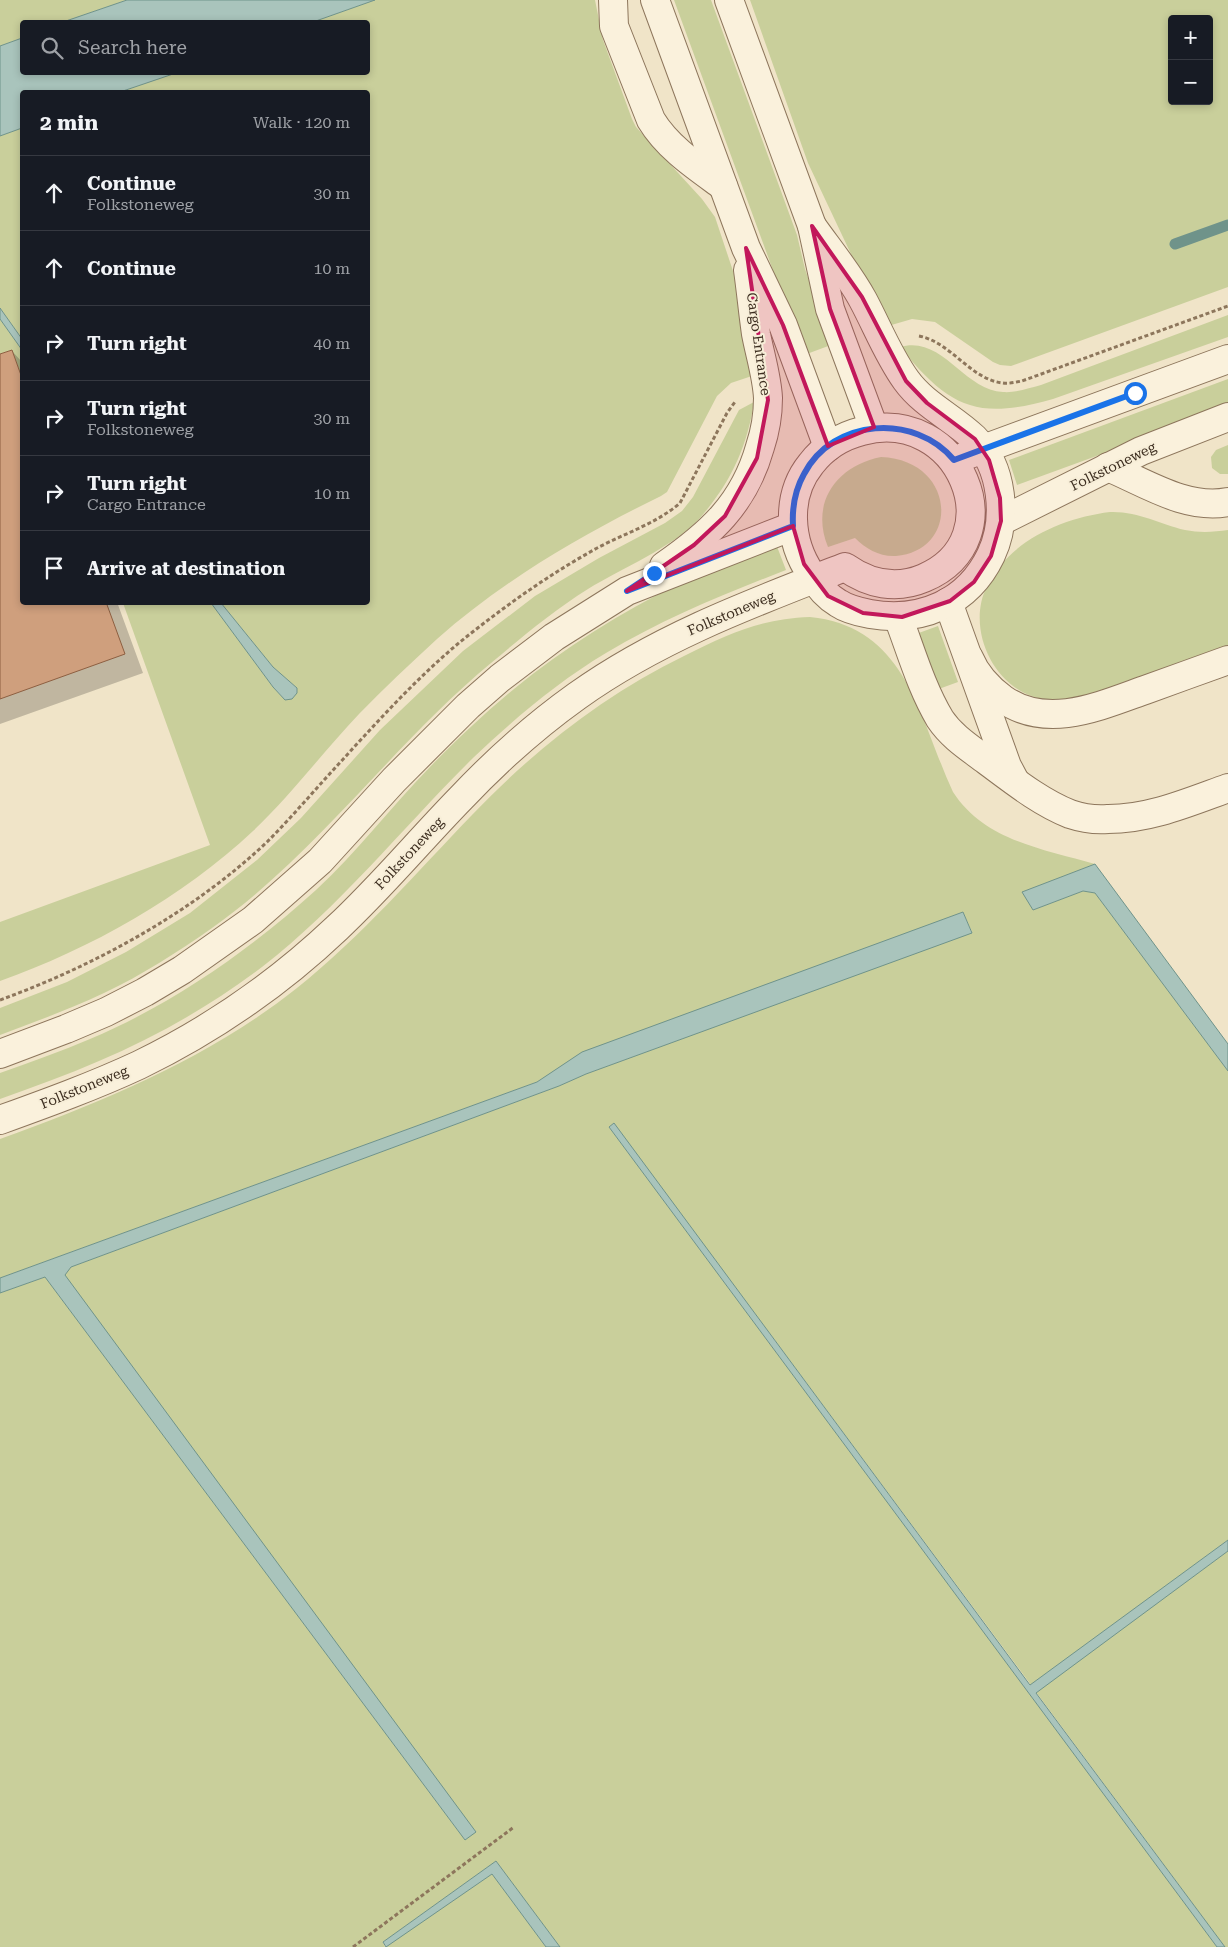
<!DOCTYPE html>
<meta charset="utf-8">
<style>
body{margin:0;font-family:"Roboto Serif",serif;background:#242831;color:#f1f3f6}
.controls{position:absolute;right:15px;top:15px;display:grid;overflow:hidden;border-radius:5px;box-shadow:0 2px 8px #0003}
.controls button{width:45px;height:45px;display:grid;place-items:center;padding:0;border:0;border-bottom:1px solid #363941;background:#171b24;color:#f1f3f6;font:25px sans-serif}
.stop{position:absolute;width:15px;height:15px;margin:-11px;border:4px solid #1a73e8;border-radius:50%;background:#fff}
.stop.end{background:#1a73e8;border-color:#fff;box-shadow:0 1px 5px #0008}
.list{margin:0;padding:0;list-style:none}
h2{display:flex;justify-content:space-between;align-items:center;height:65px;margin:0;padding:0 20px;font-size:21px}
h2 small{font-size:16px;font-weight:400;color:#9ea1a6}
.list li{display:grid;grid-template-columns:32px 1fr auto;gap:15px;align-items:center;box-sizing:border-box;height:75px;padding:0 20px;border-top:1px solid #363941}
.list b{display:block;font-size:19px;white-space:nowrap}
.list p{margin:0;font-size:16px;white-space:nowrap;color:#9ea1a6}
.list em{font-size:16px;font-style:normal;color:#9ea1a6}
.icon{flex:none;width:28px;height:28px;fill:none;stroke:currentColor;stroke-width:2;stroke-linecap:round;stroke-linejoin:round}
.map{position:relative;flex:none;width:1228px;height:1947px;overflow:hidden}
.search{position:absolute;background:#171b24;box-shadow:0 2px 8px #0003;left:20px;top:20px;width:350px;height:55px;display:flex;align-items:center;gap:12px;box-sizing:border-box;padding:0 18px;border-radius:5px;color:#9ea1a6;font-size:19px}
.panel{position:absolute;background:#171b24;box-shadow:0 2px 8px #0003;left:20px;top:90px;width:350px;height:515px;border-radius:5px}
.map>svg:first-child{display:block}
</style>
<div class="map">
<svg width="1228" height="1947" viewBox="0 0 1228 1947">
<rect width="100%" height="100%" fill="#f0e4c8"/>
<g fill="#c9cf9b" fill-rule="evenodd">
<polygon points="0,0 127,0 63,22 22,22 22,38 0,46"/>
<path d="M375 0H595L603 40 632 119 636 127 702 199 715 217 735 277 755 375 731 383 717 396 667 492 661 496C581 535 504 580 437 639 411 663 384 688 359 714 323 752 291 795 253 831 183 897 90 949 0 981V922L210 845 123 603H211L273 687 283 698 294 697 297 688 273 667 221 603 368 602V92H120L176 73 368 72V22H313Z"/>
<polygon points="674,0 711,0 797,235 805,269 831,345 804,355"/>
<path d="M750 0H1228V287L1011 366 1000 365 993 362 935 322 912 319 888 326 859 271 808 163ZM1172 19H1209V101H1172Z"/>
<polygon points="22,128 22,339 0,308 0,136"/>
<path d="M1228 315V337L1053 399C976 421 949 407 900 347 943 335 963 390 1003 392 1016 393 1029 388 1041 385Z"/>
<polygon points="0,319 22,350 22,378 12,350 0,354"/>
<polygon points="1228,379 1228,408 1017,485 1009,460"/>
<path d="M754 402C747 448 730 484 699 519 672 548 622 568 588 589 553 611 522 637 491 663 392 745 318 853 212 928 178 952 142 975 104 993 70 1009 35 1022 0 1035V1008L67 982 126 952 190 913 257 860 301 818 380 730 463 651 535 596 599 558 665 523 682 511 693 497 739 410Z"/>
<polygon points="1228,445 1228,474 1220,474 1212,468 1211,457 1216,450"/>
<path d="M881 457C956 460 961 550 896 556 880 557 866 549 855 538L828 547C810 503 836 466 881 457Z"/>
<path d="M1110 512C1138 511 1159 524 1185 530 1200 533 1214 532 1228 530V645L1086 696C1065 701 1039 703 1019 690 986 670 969 622 987 586 1009 541 1062 518 1110 512Z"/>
<path d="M776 544 786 570C724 594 663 619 606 653 559 681 514 719 474 757 403 827 341 906 262 967 212 1005 156 1037 99 1061 67 1075 33 1087 0 1099V1073C30 1062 60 1052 90 1039 173 1004 250 950 316 890 357 852 391 807 430 767 456 740 485 713 514 689 564 648 621 612 679 584 711 569 744 557 776 544Z"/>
<path d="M810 617C908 627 919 719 953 792 985 841 1043 849 1095 864L1023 892 1033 910 1083 891 1095 893 1228 1071V1540L1031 1685 614 1124 609 1127 1217 1947H560L496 1861 383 1942 385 1947 492 1874 546 1947H0V1293L45 1277 465 1840 475 1832 64 1275 71 1267 559 1086 586 1074 972 932 963 912 551 1074 537 1082 0 1278V1139C105 1101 209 1058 297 988 362 936 415 874 472 815 534 750 604 695 684 656 728 634 760 619 810 617Z"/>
<polygon points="938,626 958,682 936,690 916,634"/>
<polygon points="1228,1551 1228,1947 1225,1947 1036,1692"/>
</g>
<g fill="#a9c4bc" stroke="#6f938a">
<polygon points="127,0 375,0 313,22 63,22"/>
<polygon points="22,38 22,72 176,73 120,92 22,92 22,128 0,136 0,46"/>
<polygon points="0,308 22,339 22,350 0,319"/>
<polygon points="211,603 221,603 273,667 297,688 297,693 292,699 285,700 273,687"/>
<polygon points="1095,864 1228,1044 1228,1071 1095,893 1083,891 1033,910 1022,892"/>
<polygon points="963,912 972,933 586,1074 559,1086 71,1267 65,1275 476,1832 465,1840 45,1277 0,1293 0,1278 537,1082 582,1052"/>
<polygon points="614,1123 1030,1685 1228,1540 1228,1551 1036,1693 1225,1947 1217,1947 609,1127"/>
<polygon points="496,1861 560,1947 546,1947 492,1874 386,1947 383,1942"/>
</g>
<polygon fill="#0003" points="12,351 22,362 22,602 117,602 143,673 0,724 0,356"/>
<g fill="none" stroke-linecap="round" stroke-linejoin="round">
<polyline stroke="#6f938a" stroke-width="11" points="1175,244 1228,225"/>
</g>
<polygon fill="#cf9f7d" stroke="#8d5f41" points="12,350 22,378 22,602 106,602 125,654 0,699 0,354"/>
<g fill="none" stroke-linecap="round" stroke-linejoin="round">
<g stroke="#8d765c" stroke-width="30">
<g id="minor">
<path d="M613 0 614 26 651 120C668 148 697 167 723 186"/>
<polyline points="655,0 746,248 783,325 828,447"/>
<polyline points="729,0 812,226 830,309 874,428"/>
<polyline points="967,455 1228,359"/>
<path d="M1108 467C1146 483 1186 510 1228 502"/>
<polyline points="1001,521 1141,451 1228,417"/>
<path d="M664 566C710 534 744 504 760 447 765 432 768 415 768 398 767 377 760 355 756 334 753 313 751 291 748 270"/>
<polyline points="948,602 1007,766 1015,781"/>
<path d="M898 617C911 651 921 687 940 719 952 737 970 748 987 761 1014 781 1040 802 1070 814 1082 818 1096 820 1108 819 1150 819 1189 802 1228 788"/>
<path d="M969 658C976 675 988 688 1003 699 1047 730 1100 706 1145 690 1173 680 1200 670 1228 660"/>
<polyline points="0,1054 66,1029 106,1012 145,992 182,970 253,920 320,861 394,780 468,706 500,678 554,637 627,591 793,526"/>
<path d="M0 1120C47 1103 94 1086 139 1065 211 1030 279 983 337 928 381 887 419 841 461 798 496 761 535 726 577 696 658 638 752 603 845 567 869 584 896 590 924 578 1016 539 959 405 862 431 842 436 824 447 811 464 785 496 789 542 811 574 818 586 826 596 838 603 847 609 859 612 870 614 921 623 968 603 991 555 1008 519 1003 467 974 438 952 417 924 405 906 380 888 355 877 326 863 300 849 274 829 250 812 226"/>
</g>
</g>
<g stroke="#8d765c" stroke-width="3" stroke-dasharray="4 2.5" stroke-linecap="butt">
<path d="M919 336C951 342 971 380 1003 383 1009 384 1016 382 1022 381L1228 306"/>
<path d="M0 1000C96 965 193 912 267 842 287 822 306 800 325 779 368 732 411 683 460 642 501 609 544 578 590 552 619 535 655 525 680 503L727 413 735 402"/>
<polyline points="353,1947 514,1827"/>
</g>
<use href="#minor" stroke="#faf1dc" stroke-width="28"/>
</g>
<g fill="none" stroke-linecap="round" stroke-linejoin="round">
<path stroke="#1a73e8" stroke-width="6" d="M654 573 627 591 793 526C792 508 795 490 804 474 833 418 915 413 954 460L1135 393"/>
</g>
<path fill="#c2185b" fill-opacity="0.2" stroke="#c2185b" stroke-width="4" stroke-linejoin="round" d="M812 226 862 297 906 381 927 403 975 439 989 460 1000 498 1001 521 991 556 974 582 950 601 902 617 863 613 828 596 804 564 793 526 627 591 694 545 725 516 757 458 768 400 746 248 783 325 828 446 874 427 830 309Z"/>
<g text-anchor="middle" stroke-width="4" stroke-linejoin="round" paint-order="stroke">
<g font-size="14" fill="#3d2e20" stroke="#f7eed8">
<text transform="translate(759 344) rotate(82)" y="5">Cargo Entrance</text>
<text transform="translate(1113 466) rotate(-26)" y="5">Folkstoneweg</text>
<text transform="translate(731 613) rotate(-23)" y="5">Folkstoneweg</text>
<text transform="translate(409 853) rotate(-47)" y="5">Folkstoneweg</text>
<text transform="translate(84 1087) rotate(-22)" y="5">Folkstoneweg</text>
</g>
</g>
</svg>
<div class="controls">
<button>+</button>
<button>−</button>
</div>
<div class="stop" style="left:1135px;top:393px"></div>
<div class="stop end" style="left:654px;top:573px"></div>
<div class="search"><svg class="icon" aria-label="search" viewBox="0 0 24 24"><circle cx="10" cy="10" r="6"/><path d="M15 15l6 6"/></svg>Search here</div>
<section class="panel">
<h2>2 min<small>Walk · 120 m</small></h2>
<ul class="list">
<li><svg class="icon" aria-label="ahead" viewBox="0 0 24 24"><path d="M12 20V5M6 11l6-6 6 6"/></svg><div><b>Continue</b><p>Folkstoneweg</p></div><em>30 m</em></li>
<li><svg class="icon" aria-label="ahead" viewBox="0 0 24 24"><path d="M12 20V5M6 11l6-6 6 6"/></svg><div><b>Continue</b></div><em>10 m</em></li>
<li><svg class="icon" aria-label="right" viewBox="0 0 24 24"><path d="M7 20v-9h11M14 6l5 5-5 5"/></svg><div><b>Turn right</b></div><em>40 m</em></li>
<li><svg class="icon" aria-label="right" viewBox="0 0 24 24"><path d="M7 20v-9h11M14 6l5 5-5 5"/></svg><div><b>Turn right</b><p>Folkstoneweg</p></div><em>30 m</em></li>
<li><svg class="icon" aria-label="right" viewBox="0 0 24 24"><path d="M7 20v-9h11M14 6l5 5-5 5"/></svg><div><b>Turn right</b><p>Cargo Entrance</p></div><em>10 m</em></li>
<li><svg class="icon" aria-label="arrive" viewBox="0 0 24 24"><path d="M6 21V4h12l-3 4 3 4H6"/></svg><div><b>Arrive at destination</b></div></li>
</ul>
</section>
</div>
